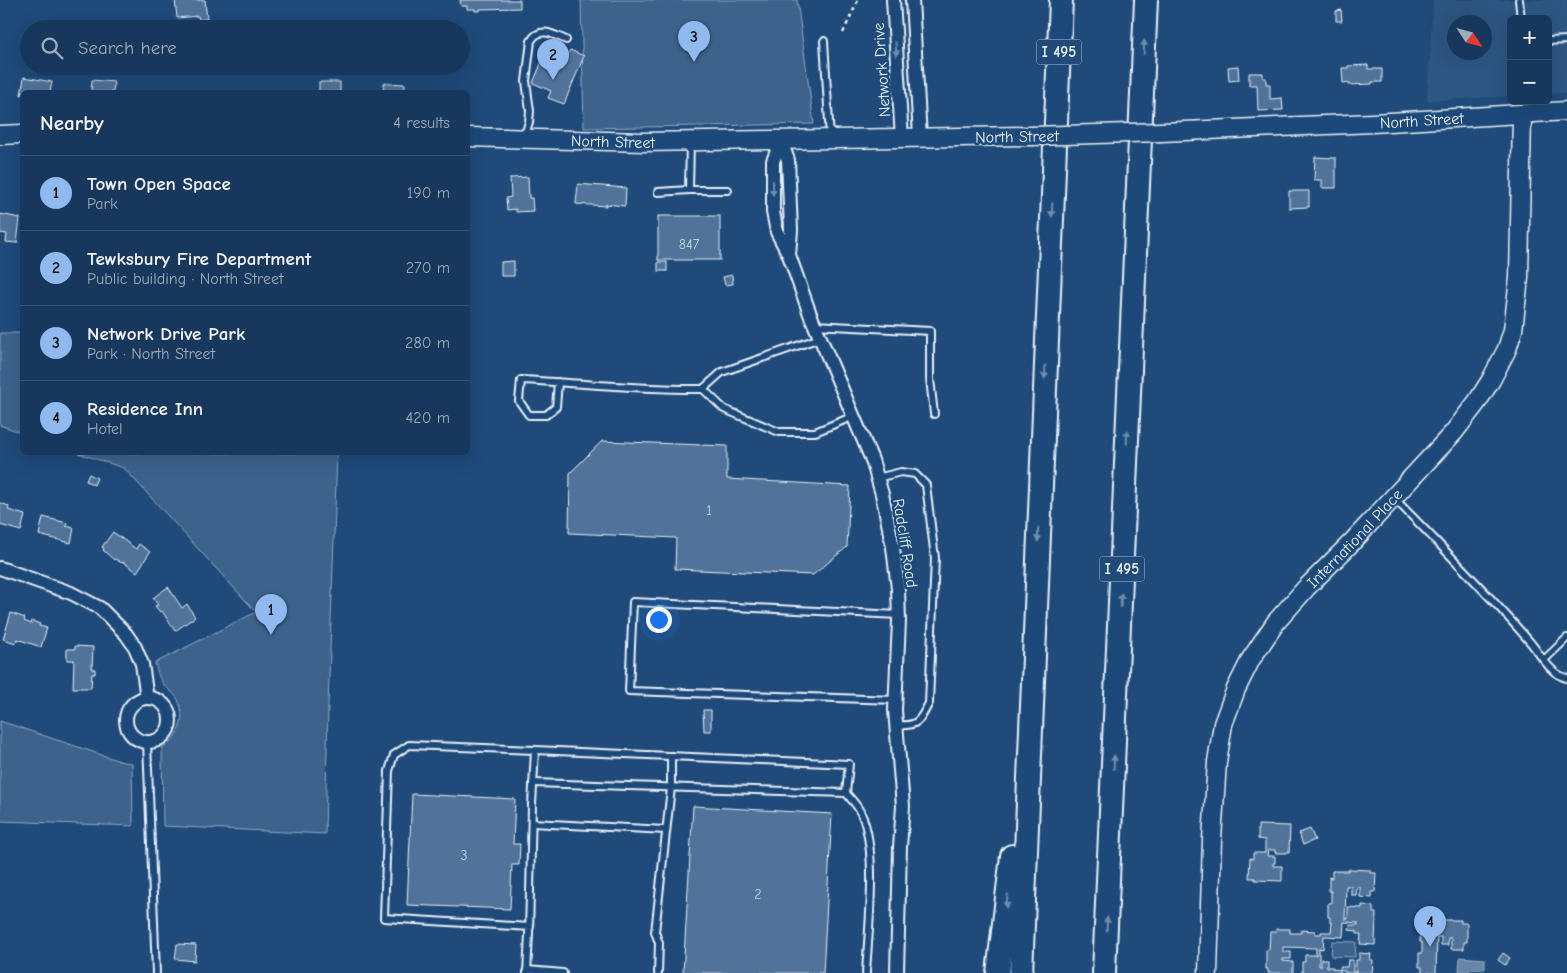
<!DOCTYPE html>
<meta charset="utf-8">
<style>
body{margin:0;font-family:"Comic Neue",sans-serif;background:#244365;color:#f1f3f6}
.controls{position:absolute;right:15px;top:15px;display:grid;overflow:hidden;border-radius:8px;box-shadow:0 5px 20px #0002}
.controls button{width:45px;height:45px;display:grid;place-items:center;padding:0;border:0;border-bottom:1px solid #365272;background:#17385c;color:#f1f3f6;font:25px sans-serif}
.compass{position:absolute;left:1447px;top:15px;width:45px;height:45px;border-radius:50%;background:#17385c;box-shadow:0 5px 20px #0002;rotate:126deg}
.you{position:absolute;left:658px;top:619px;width:18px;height:18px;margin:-12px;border:4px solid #fff;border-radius:50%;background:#1a73e8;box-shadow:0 0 0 8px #1a73e833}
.badge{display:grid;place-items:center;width:32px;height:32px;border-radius:50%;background:#90b9f0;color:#111;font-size:16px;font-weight:700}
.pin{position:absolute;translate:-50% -41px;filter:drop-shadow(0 1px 2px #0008)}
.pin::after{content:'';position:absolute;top:26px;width:18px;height:15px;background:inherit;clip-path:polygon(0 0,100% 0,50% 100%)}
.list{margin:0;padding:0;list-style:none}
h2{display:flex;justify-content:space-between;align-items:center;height:65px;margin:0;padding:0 20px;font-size:21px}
h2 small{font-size:16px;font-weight:400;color:#9eacbb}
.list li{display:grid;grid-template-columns:32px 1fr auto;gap:15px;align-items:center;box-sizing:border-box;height:75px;padding:0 20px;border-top:1px solid #365272}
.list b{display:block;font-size:19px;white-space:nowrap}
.list p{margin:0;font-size:16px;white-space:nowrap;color:#9eacbb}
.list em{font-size:16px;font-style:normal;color:#9eacbb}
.icon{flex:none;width:28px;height:28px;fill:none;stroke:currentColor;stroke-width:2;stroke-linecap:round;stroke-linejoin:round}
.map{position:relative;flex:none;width:1567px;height:973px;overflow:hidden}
.search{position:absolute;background:#17385c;box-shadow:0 5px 20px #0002;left:20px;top:20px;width:450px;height:55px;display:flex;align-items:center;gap:12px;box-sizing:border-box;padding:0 18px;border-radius:28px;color:#9eacbb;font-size:19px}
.panel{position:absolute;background:#17385c;box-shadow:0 5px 20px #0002;left:20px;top:90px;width:450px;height:365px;border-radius:8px}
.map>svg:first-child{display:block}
</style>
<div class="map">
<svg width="1567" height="973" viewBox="0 0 1567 973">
<rect width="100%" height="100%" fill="#1f4a7a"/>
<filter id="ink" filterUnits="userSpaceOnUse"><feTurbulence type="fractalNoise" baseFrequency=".02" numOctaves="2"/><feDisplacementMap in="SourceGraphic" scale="10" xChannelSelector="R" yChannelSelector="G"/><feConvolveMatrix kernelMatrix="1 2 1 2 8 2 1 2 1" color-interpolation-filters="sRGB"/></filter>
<g filter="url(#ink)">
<path fill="#2e5683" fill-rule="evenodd" d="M1433 0H1567V93L1548 94V19H1511V96L1427 101ZM1454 22H1484V52H1454Z"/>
<g fill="#3c628c" stroke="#92aac2">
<polygon points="581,0 797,0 814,124 584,128"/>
<polygon points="0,333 22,333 22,433 0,425"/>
<path d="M78 453H337L328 706 325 834 163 826 162 748C179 738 187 718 178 700 174 692 166 689 162 682 158 677 157 669 155 663L256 612 124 468Z"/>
<polygon points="0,721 123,762 132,763 133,826 0,821"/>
<polygon points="1332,941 1356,942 1355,957 1331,956"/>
</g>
<polygon fill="#6685a7" stroke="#9ab0c7" points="1460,957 1485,959 1485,969 1469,969 1469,972 1459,971"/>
<g fill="#517399" stroke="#e8f1f8">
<polygon points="175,0 205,0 207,19 199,20 198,16 177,18"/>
<polygon points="460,0 520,0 520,8 480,9 480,11 475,11 475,9 467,9 467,6 461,6"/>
<polygon points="1341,10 1342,21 1336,21 1336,11"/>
<polygon points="547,49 566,57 570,50 584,56 564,104 548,98 551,91 533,83"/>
<polygon points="1368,65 1368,69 1382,69 1382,82 1372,82 1372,84 1349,85 1349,82 1343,83 1342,68 1348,68 1348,66"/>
<polygon points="1238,66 1239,80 1229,81 1228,67"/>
<polygon points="1249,73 1263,73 1263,78 1266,78 1266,84 1270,84 1270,99 1282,98 1283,110 1258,111 1257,85 1249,85"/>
<polygon points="24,77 52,82 50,92 22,92 22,95 21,95"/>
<polygon points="92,80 114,82 113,92 91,92"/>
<rect x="319" y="82" width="21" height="10"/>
<polygon points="384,83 405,84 405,92 383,92"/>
<polygon points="1315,157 1336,158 1336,188 1322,188 1322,180 1314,180"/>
<polygon points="528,177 529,198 532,198 533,211 516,212 516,209 507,210 506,198 511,197 510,178"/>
<polygon points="578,184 626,188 625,206 606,204 606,206 576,204"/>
<polygon points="1289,191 1309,191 1309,207 1289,208"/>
<polygon points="0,214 20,218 17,243 6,242 7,234 0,233"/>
<rect x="658" y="216" width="62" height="44"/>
<polygon points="514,261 514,276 501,276 501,262"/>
<rect x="658" y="262" width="9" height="9"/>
<polygon points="732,275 733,284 725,285 723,277"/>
<polygon points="602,441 727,446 727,479 850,486 847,547 813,575 675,569 676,538 569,533 570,473"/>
<polygon points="89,474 97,478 94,485 86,481"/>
<polygon points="0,503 9,506 8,510 25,515 21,531 0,525"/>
<polygon points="43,517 67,523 66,526 74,528 71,543 39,535"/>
<polygon points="113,532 136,549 139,544 150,552 137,572 123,562 122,563 115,559 114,560 103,550 104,548 102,547"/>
<polygon points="168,587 182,608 187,604 195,617 175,631 162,611 160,612 155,606 158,605 153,598"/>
<polygon points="11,613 25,618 24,621 31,624 32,621 40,624 39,626 47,628 41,647 17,639 16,643 3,639"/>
<polygon points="75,646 93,647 92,669 95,669 95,674 92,674 91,688 73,688 74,660 67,660 67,649 75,649"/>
<polygon points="703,710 711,710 711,731 704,731"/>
<polygon points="412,794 515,799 513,844 520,844 519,865 512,865 510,909 407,905"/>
<polygon points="693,806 832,814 823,973 683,973"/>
<polygon points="1258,825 1290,826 1289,853 1275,853 1275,850 1268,850 1267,856 1275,856 1275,863 1273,863 1273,866 1282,866 1282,881 1255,880 1255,878 1249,878 1250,858 1253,859 1253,853 1265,853 1265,840 1258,839"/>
<polygon points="1310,829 1315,840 1303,845 1299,833"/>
<polygon points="1349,869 1370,870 1370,873 1376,873 1375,892 1372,892 1372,898 1360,897 1360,887 1357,887 1356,895 1351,895 1351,886 1346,886 1345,919 1348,919 1348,907 1362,908 1362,905 1373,906 1373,913 1376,913 1375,945 1360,944 1361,934 1357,934 1357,931 1349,930 1350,925 1358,925 1358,923 1344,922 1343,937 1324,936 1323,949 1319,948 1319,966 1321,966 1321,959 1327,959 1327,967 1333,967 1333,969 1340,970 1340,967 1347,967 1348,960 1353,960 1353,972 1356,972 1356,960 1359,960 1359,953 1371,954 1370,960 1373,960 1372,973 1345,973 1345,971 1340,971 1339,973 1302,973 1302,962 1305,962 1305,955 1316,955 1316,948 1283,947 1283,952 1291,952 1291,959 1283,959 1283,961 1293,962 1293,973 1268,973 1268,969 1266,969 1266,950 1269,950 1270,932 1276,932 1276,929 1290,929 1290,933 1301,933 1301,930 1315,931 1315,934 1321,934 1321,932 1331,932 1332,923 1330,923 1330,917 1328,917 1328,903 1331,903 1331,891 1329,891 1329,877 1332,878 1332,871 1348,871"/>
<polygon points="1440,920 1461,920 1461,923 1467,923 1467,942 1464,942 1464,949 1451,949 1451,938 1448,938 1448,945 1441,945 1441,937 1437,937 1436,973 1422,973 1422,967 1419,967 1419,953 1422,953 1422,942 1420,942 1420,928 1423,928 1423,922 1440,922"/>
<polygon points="177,944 196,945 195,961 175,959"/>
<polygon points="1503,953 1510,958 1505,965 1498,960"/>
</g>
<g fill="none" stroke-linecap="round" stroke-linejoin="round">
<g stroke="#e8f1f8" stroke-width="10">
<g id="lane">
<polyline points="1519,0 1521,19"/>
<polyline points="824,41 830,139"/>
<polyline points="1548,41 1567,40"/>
<path d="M524 138 529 122 530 111 526 81 531 41C539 26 553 34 566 40"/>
<polyline points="690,142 689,190 728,190"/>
<polyline points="658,192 689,190"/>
<polyline points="814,325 930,331 930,379 934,414"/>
<path d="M558 382 556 407 546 415H529L519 401 521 380C581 383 642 390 703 389L724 409 779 432H815L854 416"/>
<polyline points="703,389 722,372 820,338"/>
<path d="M877 478 901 472 915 474 926 485 935 558 929 703C920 721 917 727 896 725"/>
<path d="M1394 498C1440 545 1487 592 1530 642 1540 654 1551 675 1567 678"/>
<polyline points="1544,660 1567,638"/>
<polyline points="895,700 629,691 633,602 899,615"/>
<polyline points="147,742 156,973"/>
<path d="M535 750 849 764 846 793C850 798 855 803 858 808 880 841 868 932 866 973"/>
<polyline points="533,783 846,793"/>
<polyline points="532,823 666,830"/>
<polyline points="527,970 563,973"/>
<polyline points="527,973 529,934 532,805 535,750 409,745 394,755 389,771 384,918 530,927"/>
<polyline points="658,973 659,943 655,932 671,788 671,756"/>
</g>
</g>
<g stroke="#e8f1f8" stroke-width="16">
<g id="street">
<polyline points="893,0 902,138"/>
<polyline points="912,0 920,137"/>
<polyline points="781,141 773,161 773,212 777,232 789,255 810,314 872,460 882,494 893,547 898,589 899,621 895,710 903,806 900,847 897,973"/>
<polyline points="781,141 788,160 791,230 789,255"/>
<polyline points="0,568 71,593 100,608 126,634 135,647 142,664 147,698"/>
<circle cx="148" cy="720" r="22"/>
</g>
</g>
<g stroke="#e8f1f8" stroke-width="21">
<g id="secondary">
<path id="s1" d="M1161 132 1373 123 1567 111"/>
<polyline points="0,135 22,134"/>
<path id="s2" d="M468 137 643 142 1032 136"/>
<path id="s3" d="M1208 973 1212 839 1217 762 1223 724 1236 689 1251 659 1276 622 1307 587 1353 541 1454 432 1477 402 1491 380 1507 349 1513 330 1519 278 1522 114"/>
</g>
</g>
<g stroke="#e8f1f8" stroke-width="26">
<g id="highway">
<polyline points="998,973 1012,856"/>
<polyline points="1021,973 1061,0"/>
<polyline points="1104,973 1146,0"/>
</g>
</g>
<polyline stroke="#e8f1f8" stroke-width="2.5" stroke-dasharray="4 4" stroke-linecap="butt" points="843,33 858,0"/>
<use href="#lane" stroke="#1f4a7a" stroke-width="6"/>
<use href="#street" stroke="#1f4a7a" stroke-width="12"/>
<use href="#secondary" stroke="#1f4a7a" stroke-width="18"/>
<use href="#highway" stroke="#1f4a7a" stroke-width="22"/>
<g stroke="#e8f1f8" stroke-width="21" stroke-linecap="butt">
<polyline id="secondary-bridge" points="1032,136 1161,132"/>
</g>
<use href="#secondary-bridge" stroke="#1f4a7a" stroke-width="18"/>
</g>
<defs><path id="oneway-solid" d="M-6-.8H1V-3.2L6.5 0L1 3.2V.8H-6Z" transform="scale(1.25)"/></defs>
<g fill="#6f8dac">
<use href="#oneway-solid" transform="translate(1144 47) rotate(-88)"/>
<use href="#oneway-solid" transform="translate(896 49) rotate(86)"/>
<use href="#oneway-solid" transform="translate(773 188) rotate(90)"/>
<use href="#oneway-solid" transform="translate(1052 210) rotate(92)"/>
<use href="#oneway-solid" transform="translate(1045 372) rotate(92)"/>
<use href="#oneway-solid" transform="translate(1127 437) rotate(-88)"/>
<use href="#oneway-solid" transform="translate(1038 535) rotate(92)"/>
<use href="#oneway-solid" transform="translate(1121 600) rotate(-88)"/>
<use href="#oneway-solid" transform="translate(1114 762) rotate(-88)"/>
<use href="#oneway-solid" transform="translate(1007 901) rotate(97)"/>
<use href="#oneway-solid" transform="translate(1107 924) rotate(-88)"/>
</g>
</g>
<g text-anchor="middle" stroke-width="5" stroke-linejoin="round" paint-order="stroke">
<g font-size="14" fill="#c2d2e0">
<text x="689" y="249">847</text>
<text x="709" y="515">1</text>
<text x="464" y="860">3</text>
<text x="758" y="899">2</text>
</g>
<g fill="#1f4a7a" stroke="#acbfd2" stroke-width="1">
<rect x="1036.5" y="39.5" width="45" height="25" rx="4"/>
<rect x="1099.5" y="556.5" width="45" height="25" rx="4"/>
</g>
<g font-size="15" font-weight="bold" fill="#e8f1f8">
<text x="1059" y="57">I 495</text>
<text x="1122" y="574">I 495</text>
</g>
<g font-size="16" fill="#e8f1f8" stroke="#1f4a7a">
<text transform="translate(881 70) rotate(-94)" y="6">Network Drive</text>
<text dy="6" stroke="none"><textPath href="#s1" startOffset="261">North Street</textPath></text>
<text transform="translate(1017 136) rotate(-1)" y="6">North Street</text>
<text dy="6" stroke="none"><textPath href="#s2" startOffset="145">North Street</textPath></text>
<text dy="6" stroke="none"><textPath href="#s3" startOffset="480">International Place</textPath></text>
<text transform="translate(906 543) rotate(81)" y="6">Radcliff Road</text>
</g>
</g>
</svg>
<div class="controls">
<button>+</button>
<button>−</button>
</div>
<svg class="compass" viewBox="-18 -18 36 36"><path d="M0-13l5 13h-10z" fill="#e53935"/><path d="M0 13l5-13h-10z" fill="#9eacbb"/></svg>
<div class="you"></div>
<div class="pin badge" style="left:271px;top:635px">1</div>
<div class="pin badge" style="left:553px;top:80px">2</div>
<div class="pin badge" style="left:694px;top:62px">3</div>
<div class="pin badge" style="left:1430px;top:947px">4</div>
<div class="search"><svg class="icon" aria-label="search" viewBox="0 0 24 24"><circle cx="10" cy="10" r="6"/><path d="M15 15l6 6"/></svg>Search here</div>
<section class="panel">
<h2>Nearby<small>4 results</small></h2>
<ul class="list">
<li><span class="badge">1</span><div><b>Town Open Space</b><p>Park</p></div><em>190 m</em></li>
<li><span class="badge">2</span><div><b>Tewksbury Fire Department</b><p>Public building · North Street</p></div><em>270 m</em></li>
<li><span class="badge">3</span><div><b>Network Drive Park</b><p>Park · North Street</p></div><em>280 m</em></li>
<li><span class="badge">4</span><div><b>Residence Inn</b><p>Hotel</p></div><em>420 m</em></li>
</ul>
</section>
</div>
